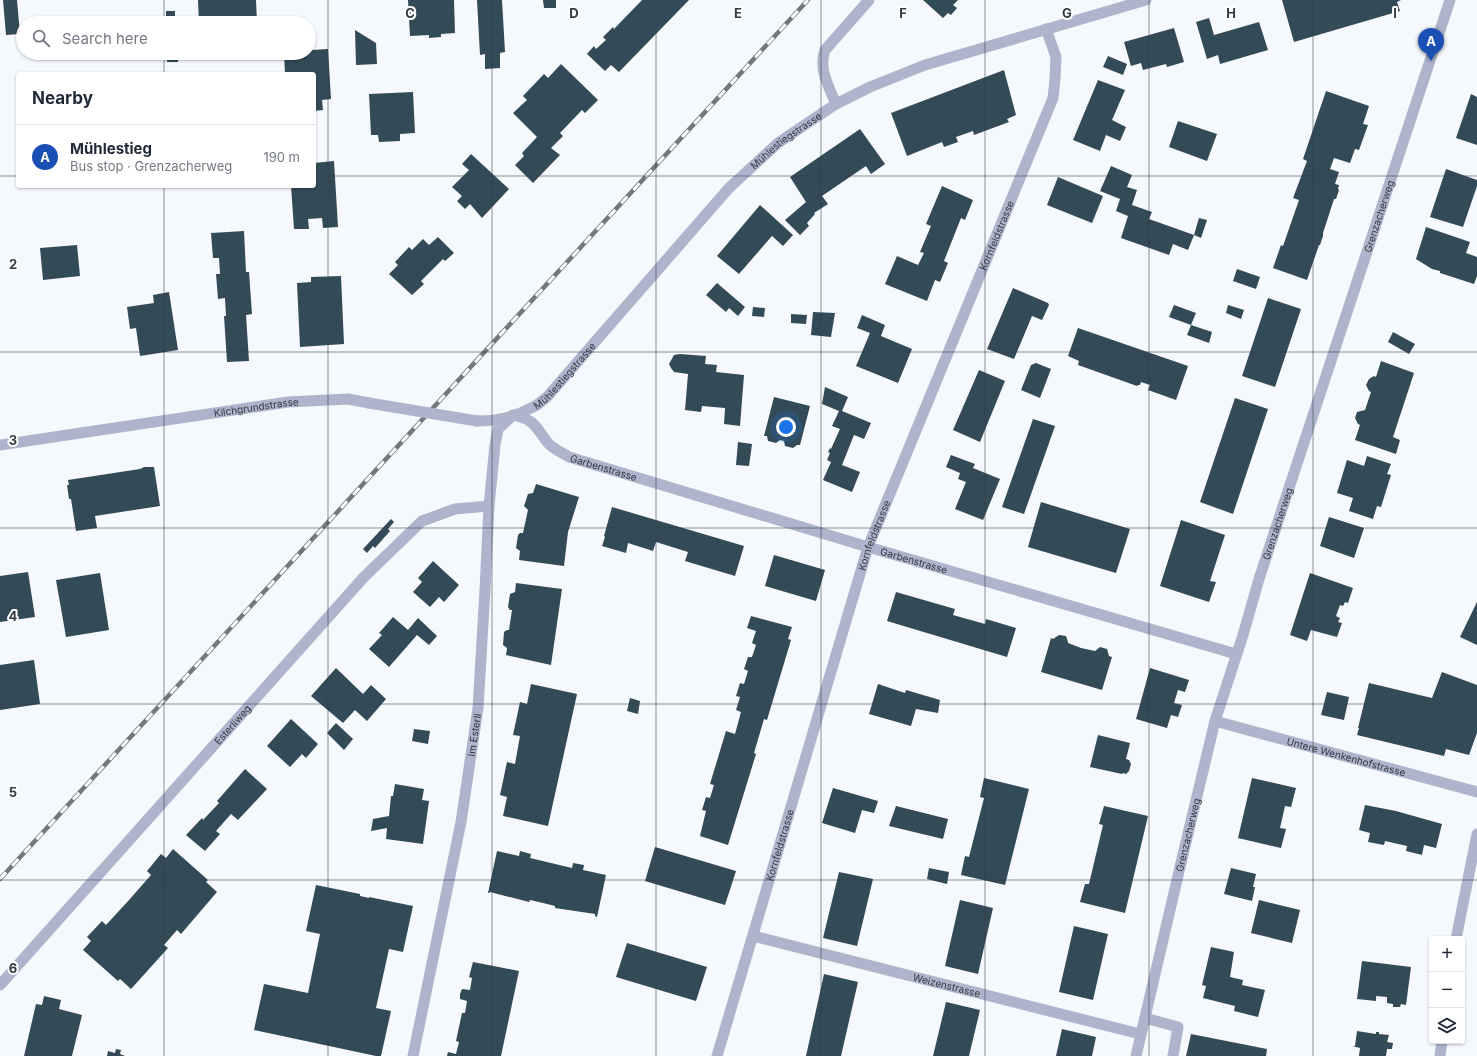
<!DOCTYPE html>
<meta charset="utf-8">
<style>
body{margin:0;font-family:Inter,sans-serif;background:#f6f6f7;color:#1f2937}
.controls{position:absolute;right:12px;bottom:12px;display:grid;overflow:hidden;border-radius:4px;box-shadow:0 1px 3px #0004}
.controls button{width:36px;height:36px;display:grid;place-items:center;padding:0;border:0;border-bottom:1px solid #e0e1e3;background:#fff;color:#1f2937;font:20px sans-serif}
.you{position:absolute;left:786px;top:427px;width:14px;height:14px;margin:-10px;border:3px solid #fff;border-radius:50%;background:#1a73e8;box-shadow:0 0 0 6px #1a73e833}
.badge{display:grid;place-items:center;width:26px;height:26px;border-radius:50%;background:#d93025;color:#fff;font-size:13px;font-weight:700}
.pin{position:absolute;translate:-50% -33px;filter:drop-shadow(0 1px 2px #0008)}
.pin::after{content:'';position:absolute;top:21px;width:14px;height:12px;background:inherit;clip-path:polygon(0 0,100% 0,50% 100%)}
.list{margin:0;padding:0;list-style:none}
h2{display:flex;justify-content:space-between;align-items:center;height:52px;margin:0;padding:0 16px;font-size:17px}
h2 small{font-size:13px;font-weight:400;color:#747a83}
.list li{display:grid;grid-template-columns:26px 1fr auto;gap:12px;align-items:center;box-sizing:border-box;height:64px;padding:0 16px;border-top:1px solid #e0e1e3}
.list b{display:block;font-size:15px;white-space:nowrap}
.list p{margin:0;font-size:13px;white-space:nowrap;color:#747a83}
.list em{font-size:13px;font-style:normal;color:#747a83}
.icon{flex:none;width:22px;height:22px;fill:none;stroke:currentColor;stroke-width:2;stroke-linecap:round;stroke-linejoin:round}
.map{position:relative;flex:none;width:1477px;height:1056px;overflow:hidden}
.search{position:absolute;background:#fff;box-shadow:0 1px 3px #0004;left:16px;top:16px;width:300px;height:44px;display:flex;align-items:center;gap:10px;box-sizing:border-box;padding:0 14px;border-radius:22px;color:#747a83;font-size:15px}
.panel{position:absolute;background:#fff;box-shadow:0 1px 3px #0004;left:16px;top:72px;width:300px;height:116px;border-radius:4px}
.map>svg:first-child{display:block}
</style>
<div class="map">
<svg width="1477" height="1056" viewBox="0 0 1477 1056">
<rect width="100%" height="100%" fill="#f5f9fd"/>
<g fill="#334a57">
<polygon points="3,0 17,0 20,34 6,35"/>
<polygon points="198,0 256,0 257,23 199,23"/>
<polygon points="408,0 454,0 455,33 441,34 441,37 429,38 429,35 410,36"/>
<polygon points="477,0 502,0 505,52 500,53 500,68 485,69 485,54 480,55"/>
<polygon points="543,0 556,0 556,8 544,8"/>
<polygon points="642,0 689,0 619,72 611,65 605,71 587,54 594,46 596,49 606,40 603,37 613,27 614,29"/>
<polygon points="923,0 958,0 953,5 957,8 951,15 948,13 943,18"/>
<polygon points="1282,0 1401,0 1397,2 1400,11 1294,42"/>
<rect x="166" y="11" width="9" height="12"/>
<polygon points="1209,18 1214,35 1259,22 1268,50 1220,64 1218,55 1207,59 1196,22"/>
<polygon points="1174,28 1184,62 1167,67 1166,64 1143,70 1141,63 1131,66 1124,42"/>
<polygon points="355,30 376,43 377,64 356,65"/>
<polygon points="309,48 312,48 312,50 328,49 331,99 322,100 323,110 314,111 314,74 285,74 284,53 309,53"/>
<rect x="167" y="53" width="11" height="9"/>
<polygon points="1108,56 1127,64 1123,75 1103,67"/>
<polygon points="561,64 598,100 585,113 582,110 560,133 563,136 551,148 560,155 533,183 515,165 524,156 522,153 537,137 513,113 527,100 523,96 544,74 548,78"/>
<polygon points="1004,70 1016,115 1007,119 1009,122 974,135 973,131 956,137 958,142 944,147 942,142 907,156 891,113"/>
<polygon points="1098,80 1125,90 1112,120 1126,127 1120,141 1106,135 1100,151 1073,140"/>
<polygon points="1326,91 1369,106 1363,124 1368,125 1359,150 1355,149 1350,163 1334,158 1330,169 1339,172 1335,184 1339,185 1338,189 1339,190 1336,199 1334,199 1323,233 1323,236 1320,245 1319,245 1307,280 1273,268 1281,245 1283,246 1299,200 1293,198 1307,161 1303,159"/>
<polygon points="413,92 415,133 400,134 400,141 379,142 378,135 371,135 369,94"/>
<polygon points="1471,94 1477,97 1477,145 1456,138"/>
<polygon points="1178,121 1217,134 1207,161 1169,147"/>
<polygon points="860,129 885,164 871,174 866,166 822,196 828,204 814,213 815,214 807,223 809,226 800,235 785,220 806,202 790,177"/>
<polygon points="471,154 509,189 482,218 470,204 465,209 457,201 462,196 452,187 469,170 462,164"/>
<polygon points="334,161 338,227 323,228 322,218 308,219 309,229 294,229 291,186 314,186 314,163"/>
<polygon points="1111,166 1132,175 1127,187 1137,190 1132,205 1152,212 1149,219 1194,235 1199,218 1207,220 1201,238 1194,235 1188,250 1173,244 1169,255 1121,238 1128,216 1116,211 1120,199 1100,191"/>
<polygon points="1446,169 1477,180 1477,186 1463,227 1430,217"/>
<polygon points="1058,177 1103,196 1092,223 1047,205"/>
<polygon points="942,186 973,200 965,220 961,218 944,261 948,263 940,282 935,280 927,301 885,284 897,256 918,265 924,253 920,252 931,226 926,224"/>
<polygon points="760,205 793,235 783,246 772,236 739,274 717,256"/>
<polygon points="1426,227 1470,242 1466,253 1477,257 1477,276 1474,284 1440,273 1440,271 1432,269 1416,259"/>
<polygon points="244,231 246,272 249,272 252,314 246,315 249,361 227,362 224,316 226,316 225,298 218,299 216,274 220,274 219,258 213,258 211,233"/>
<polygon points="438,237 454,253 445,261 443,259 421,281 424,284 412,295 389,274 398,265 395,262 409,247 412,250 423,239 429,245"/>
<polygon points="77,245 80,276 43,280 40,248"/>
<polygon points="1237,269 1260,277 1256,289 1233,281"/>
<polygon points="341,276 344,344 300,347 297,283 311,282 311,277"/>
<polygon points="717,283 745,307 738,316 729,308 726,312 706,295"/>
<polygon points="1013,288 1048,303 1049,305 1042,320 1032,316 1014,359 987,349"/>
<polygon points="169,292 178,350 140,356 136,328 130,329 127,307 154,303 153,295"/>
<polygon points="1268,298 1301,309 1275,387 1242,376"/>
<polygon points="1174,305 1196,313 1191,325 1212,332 1209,343 1187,335 1191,325 1169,317"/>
<polygon points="1228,305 1244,310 1241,319 1226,313"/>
<polygon points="753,307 765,308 764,317 752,316"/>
<polygon points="813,312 835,313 831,337 811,335"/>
<polygon points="791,314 807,315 806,324 791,323"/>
<polygon points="862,315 885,325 881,336 912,349 898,383 856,366 870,333 857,328"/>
<polygon points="1078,328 1188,366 1176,400 1148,390 1150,385 1141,382 1140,385 1138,385 1137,386 1078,365 1079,361 1068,356"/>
<polygon points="1393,332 1415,344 1409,354 1388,342"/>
<polygon points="680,354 706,356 705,364 717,365 716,372 744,375 740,426 724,424 725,408 702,406 701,412 685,410 688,374 674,372 671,368 669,364 674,355"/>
<polygon points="1381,361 1414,373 1393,437 1400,440 1396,454 1355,440 1360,425 1358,424 1355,418 1357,412 1365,410 1371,392 1369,391 1366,385 1369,379 1374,376 1376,377"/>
<polygon points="1036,363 1051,369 1040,398 1021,390 1031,365"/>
<polygon points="979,370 1005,381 980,442 953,430"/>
<polygon points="825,387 848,397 842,411 871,423 864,439 854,435 842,465 860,472 852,492 823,480 831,462 827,460 830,453 828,452 830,448 831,449 840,429 832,426 839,411 822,404"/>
<polygon points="774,397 810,406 800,445 797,445 793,448 785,446 784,441 780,440 776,443 768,441 767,436 764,436"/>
<polygon points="1235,398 1268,409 1233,514 1200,502"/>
<polygon points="1033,419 1055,426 1024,514 1002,507"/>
<polygon points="738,442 752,444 749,466 736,465"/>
<polygon points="951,455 975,464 973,468 1000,479 983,520 955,509 966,482 958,479 960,473 946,467"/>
<polygon points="1367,456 1391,464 1387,474 1391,475 1381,507 1377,506 1373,519 1349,511 1353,498 1337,493 1347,460 1364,466"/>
<polygon points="144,467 154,467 160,506 95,516 97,528 76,531 71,499 69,499 67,485 69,485 68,480 140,469"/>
<polygon points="536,484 579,497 568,532 564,566 519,560 520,551 516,548 518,535 520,533 523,533 528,510 524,506 528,494 533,493"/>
<polygon points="1041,502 1130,529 1116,573 1028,547"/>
<polygon points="612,507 744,546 735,576 685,561 688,552 656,542 653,551 628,543 626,553 602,546 605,537 604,536"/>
<polygon points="1329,517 1364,528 1354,558 1320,546"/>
<polygon points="391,519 394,522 388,529 390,531 375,548 373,546 367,553 363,549"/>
<polygon points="1181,520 1225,535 1210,581 1216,582 1209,602 1160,586"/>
<polygon points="774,555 825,570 816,601 765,586"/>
<polygon points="433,561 459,585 444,602 439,597 430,607 413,592 422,582 418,578"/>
<polygon points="28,572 35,617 0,622 0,576"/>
<polygon points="100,573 109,630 66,637 56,580"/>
<polygon points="1310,573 1353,588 1348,603 1345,602 1343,606 1340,605 1336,616 1340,618 1338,622 1342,623 1337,637 1311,630 1307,641 1290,635"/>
<polygon points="516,583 562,589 551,665 506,655 507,648 503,645 504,632 507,630 509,630 512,610 510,610 508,607 510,594 515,592"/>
<polygon points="896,592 955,609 953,615 985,624 986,619 1016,628 1007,657 887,621"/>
<polygon points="1477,602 1477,645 1460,637"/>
<polygon points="751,616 792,627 788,639 791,640 767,720 764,719 754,753 756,754 728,845 700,836 706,811 702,810 706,797 710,798 714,785 710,784 726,731 735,734 741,712 736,710 740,697 736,696 740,683 744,684 748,671 744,669 748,657 752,657 756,645 752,643 756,631 747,628"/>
<polygon points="393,617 408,630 418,618 437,636 429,645 417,635 389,667 369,649 382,635 379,633"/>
<polygon points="1059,635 1066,636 1068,642 1068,643 1081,648 1095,651 1100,647 1107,649 1109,656 1112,657 1102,690 1041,672 1051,638 1053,639"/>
<polygon points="34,660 40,704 0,710 0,665"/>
<polygon points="336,668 363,694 371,685 386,699 367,721 355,710 343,723 311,696"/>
<polygon points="1150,668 1189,680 1185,692 1178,690 1174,703 1182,705 1178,717 1171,715 1167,728 1136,719"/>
<polygon points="1442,672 1477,685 1477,733 1469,755 1446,749 1444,756 1357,735 1359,728 1358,728 1369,683 1432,698"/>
<polygon points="531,684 577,694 548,826 503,816 507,797 500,795 507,762 515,764 520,736 513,735 520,702 527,704"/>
<polygon points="878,684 905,693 906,690 940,700 938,713 916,709 911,726 869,714"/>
<polygon points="1327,692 1349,697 1344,720 1321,715"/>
<polygon points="630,698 640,701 638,714 627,711"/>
<polygon points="291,719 318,744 306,758 302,754 290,767 267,746"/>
<polygon points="336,723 353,739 344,750 327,733"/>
<polygon points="414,729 430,731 428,744 412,741"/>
<polygon points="1098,735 1130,743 1126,759 1129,760 1131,764 1129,771 1126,774 1123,773 1122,774 1090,767"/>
<polygon points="245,769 267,789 238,820 231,814 216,831 220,834 205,851 186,835 202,818 203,820 219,803 217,801"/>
<polygon points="984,778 1029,789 1005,885 961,875 965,856 969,857 984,798 980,797"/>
<polygon points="1252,778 1296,788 1291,807 1285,806 1280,828 1286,829 1281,848 1238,838"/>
<polygon points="395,784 424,789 422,800 429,801 423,844 386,839 387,828 371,831 373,819 389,816 391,796 393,796"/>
<polygon points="833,788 878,801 874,813 862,810 855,833 822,823"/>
<polygon points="1365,805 1396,811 1442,824 1436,848 1424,845 1422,855 1406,851 1407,846 1385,841 1384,845 1368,842 1370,833 1359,830"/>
<polygon points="896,806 948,819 943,839 889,826"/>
<polygon points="1104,806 1148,816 1125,913 1080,902 1085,884 1089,884 1103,825 1099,824"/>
<polygon points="655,847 736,871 725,905 645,881"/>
<polygon points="173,849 208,880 206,882 217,892 181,934 177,930 164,945 168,948 131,989 120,979 118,981 83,950 91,941 87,937 102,921 106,925 129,900 151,875 147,871 161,854 166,858"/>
<polygon points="497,851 519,856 520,851 531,854 530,858 572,868 573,863 584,865 583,870 606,875 597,917 595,916 595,914 555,908 555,906 543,903 530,900 529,902 490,892 489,893 488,893"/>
<polygon points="929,868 949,872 947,884 927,879"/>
<polygon points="1231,868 1256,874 1253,887 1255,887 1252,901 1224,894"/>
<polygon points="839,872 873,879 857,946 823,938"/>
<polygon points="316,885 360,894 360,896 369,898 369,897 413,906 403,952 389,949 376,1008 391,1011 381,1056 376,1056 254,1030 264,984 308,993 320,934 306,931"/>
<polygon points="960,900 993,908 978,974 945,966"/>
<polygon points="1259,900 1300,910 1292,943 1251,933"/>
<polygon points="1074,926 1108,934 1093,1000 1059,992"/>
<polygon points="627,943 707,967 696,1001 616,977"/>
<polygon points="1211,947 1234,952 1230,977 1243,980 1242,985 1265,990 1258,1017 1234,1011 1235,1006 1203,998 1206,986 1202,985"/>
<polygon points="1362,961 1411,967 1406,1005 1401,1004 1400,1007 1393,1007 1393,1004 1387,1003 1387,997 1376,996 1376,1001 1357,999"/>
<polygon points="473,962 519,971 501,1056 447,1056 448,1052 456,1054 459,1042 456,1041 462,1013 465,1013 467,1001 460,999 460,994 462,989 470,990 472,978 469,977"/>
<polygon points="824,974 858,982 841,1056 806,1056"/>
<polygon points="44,996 61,1000 59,1009 82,1015 72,1056 24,1056 36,1004 42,1005"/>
<polygon points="946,1002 980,1010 969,1056 933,1056"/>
<polygon points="1062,1029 1096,1037 1092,1056 1056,1056"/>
<polygon points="1357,1031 1376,1034 1376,1032 1379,1032 1379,1034 1389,1035 1387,1042 1393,1043 1392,1049 1387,1049 1386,1056 1359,1056 1360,1048 1352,1046 1355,1046"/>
<polygon points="1191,1034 1267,1049 1266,1056 1186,1056"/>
<polygon points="116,1049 121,1050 120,1054 125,1056 107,1056 108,1051 115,1053"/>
</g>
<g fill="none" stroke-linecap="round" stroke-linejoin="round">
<g stroke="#adb4cc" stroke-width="11">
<path d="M836 104C829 87 818 69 825 50L869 0"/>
<polyline points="1145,1018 1178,1027 1173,1056"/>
</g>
<g stroke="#adb4cc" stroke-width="11">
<path id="s1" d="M513 415C536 420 535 427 548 443 553 449 563 453 569 457L868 547 1236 654"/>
<path id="s2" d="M477 421C495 421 515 417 531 408 537 406 542 401 547 397L729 188 778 143 806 124 836 104 870 87 925 65 1146 0"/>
<path id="s3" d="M0 445 288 402 348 399 369 403"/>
<path id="s4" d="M1215 721 1477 792"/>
<path id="s5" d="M753 936 1140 1034"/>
<polyline points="1456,939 1477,834"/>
<path id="s6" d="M0 985 364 577 422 521 455 509 489 506"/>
<path id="s7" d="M413 1056 461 822 478 708 485 590 489 506 495 445 498 429 511 417"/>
<path id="s8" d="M717 1056 868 547 1053 98 1055 79 1056 57 1046 29"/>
<path id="s9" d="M1136 1056 1180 867 1215 721 1243 635 1259 579 1450 0"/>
<polyline points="1440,1056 1442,1041"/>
</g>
<g stroke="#71787e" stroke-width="4.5">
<polyline id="rail" points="0,879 808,0"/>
</g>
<use href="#rail" stroke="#fff" stroke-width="3" stroke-dasharray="9" stroke-linecap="butt"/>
<polyline stroke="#adb4cc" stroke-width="11" points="369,403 477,421"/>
</g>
<path fill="none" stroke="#323a42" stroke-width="1" stroke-opacity="0.55" d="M164 0V23M328 0V1056M492 0V1056M656 0V1056M821 0V1056M985 0V1056M1149 0V1056M1313 0V1056M164 53V74M0 176H18M314 176H1477M164 186V1056M0 352H1477M0 528H1477M0 704H1477M0 880H1477"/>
<g text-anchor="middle" stroke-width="4" stroke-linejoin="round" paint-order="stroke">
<g font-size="10" fill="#323a42" stroke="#fff">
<text dy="4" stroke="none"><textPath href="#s2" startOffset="427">Mühlestiegstrasse</textPath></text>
<text dy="4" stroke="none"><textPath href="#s9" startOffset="875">Grenzacherweg</textPath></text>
<text dy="4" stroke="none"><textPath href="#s8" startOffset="868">Kornfeldstrasse</textPath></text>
<text dy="4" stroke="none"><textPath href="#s2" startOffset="103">Mühlestiegstrasse</textPath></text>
<text dy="4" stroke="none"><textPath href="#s3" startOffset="259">Kilchgrundstrasse</textPath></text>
<text dy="4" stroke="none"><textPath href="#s1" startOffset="108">Garbenstrasse</textPath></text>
<text dy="4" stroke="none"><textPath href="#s9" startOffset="551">Grenzacherweg</textPath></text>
<text dy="4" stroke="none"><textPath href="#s8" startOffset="544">Kornfeldstrasse</textPath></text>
<text dy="4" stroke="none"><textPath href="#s1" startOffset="432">Garbenstrasse</textPath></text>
<text dy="4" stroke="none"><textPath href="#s6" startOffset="349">Esterliweg</textPath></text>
<text dy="4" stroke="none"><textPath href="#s7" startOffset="327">Im Esterli</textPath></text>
<text dy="4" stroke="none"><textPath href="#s4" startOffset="136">Untere Wenkenhofstrasse</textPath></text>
<text dy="4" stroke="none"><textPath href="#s9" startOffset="227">Grenzacherweg</textPath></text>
<text dy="4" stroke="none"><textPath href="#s8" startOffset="220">Kornfeldstrasse</textPath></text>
<text dy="4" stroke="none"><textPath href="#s5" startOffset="200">Weizenstrasse</textPath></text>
</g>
</g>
<g font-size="13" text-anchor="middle" font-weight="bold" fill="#323a42" stroke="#fff" stroke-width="4" stroke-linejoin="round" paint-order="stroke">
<text x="410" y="18">C</text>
<text x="574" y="18">D</text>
<text x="738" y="18">E</text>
<text x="903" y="18">F</text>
<text x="1067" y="18">G</text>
<text x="1231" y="18">H</text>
<text x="1395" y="18">I</text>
<text x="13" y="269">2</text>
<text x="13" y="445">3</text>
<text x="13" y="621">4</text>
<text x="13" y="797">5</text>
<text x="13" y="973">6</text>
</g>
</svg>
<div class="controls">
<button>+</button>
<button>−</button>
<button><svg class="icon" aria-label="layers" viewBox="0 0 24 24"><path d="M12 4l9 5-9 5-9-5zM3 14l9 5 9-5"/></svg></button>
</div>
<div class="you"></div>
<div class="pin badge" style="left:1431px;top:61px;background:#1a4fb4">A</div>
<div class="search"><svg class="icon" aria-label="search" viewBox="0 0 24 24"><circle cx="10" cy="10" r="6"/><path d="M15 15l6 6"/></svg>Search here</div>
<section class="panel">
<h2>Nearby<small></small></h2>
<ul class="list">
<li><span class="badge" style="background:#1a4fb4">A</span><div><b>Mühlestieg</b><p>Bus stop · Grenzacherweg</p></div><em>190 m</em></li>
</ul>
</section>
</div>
